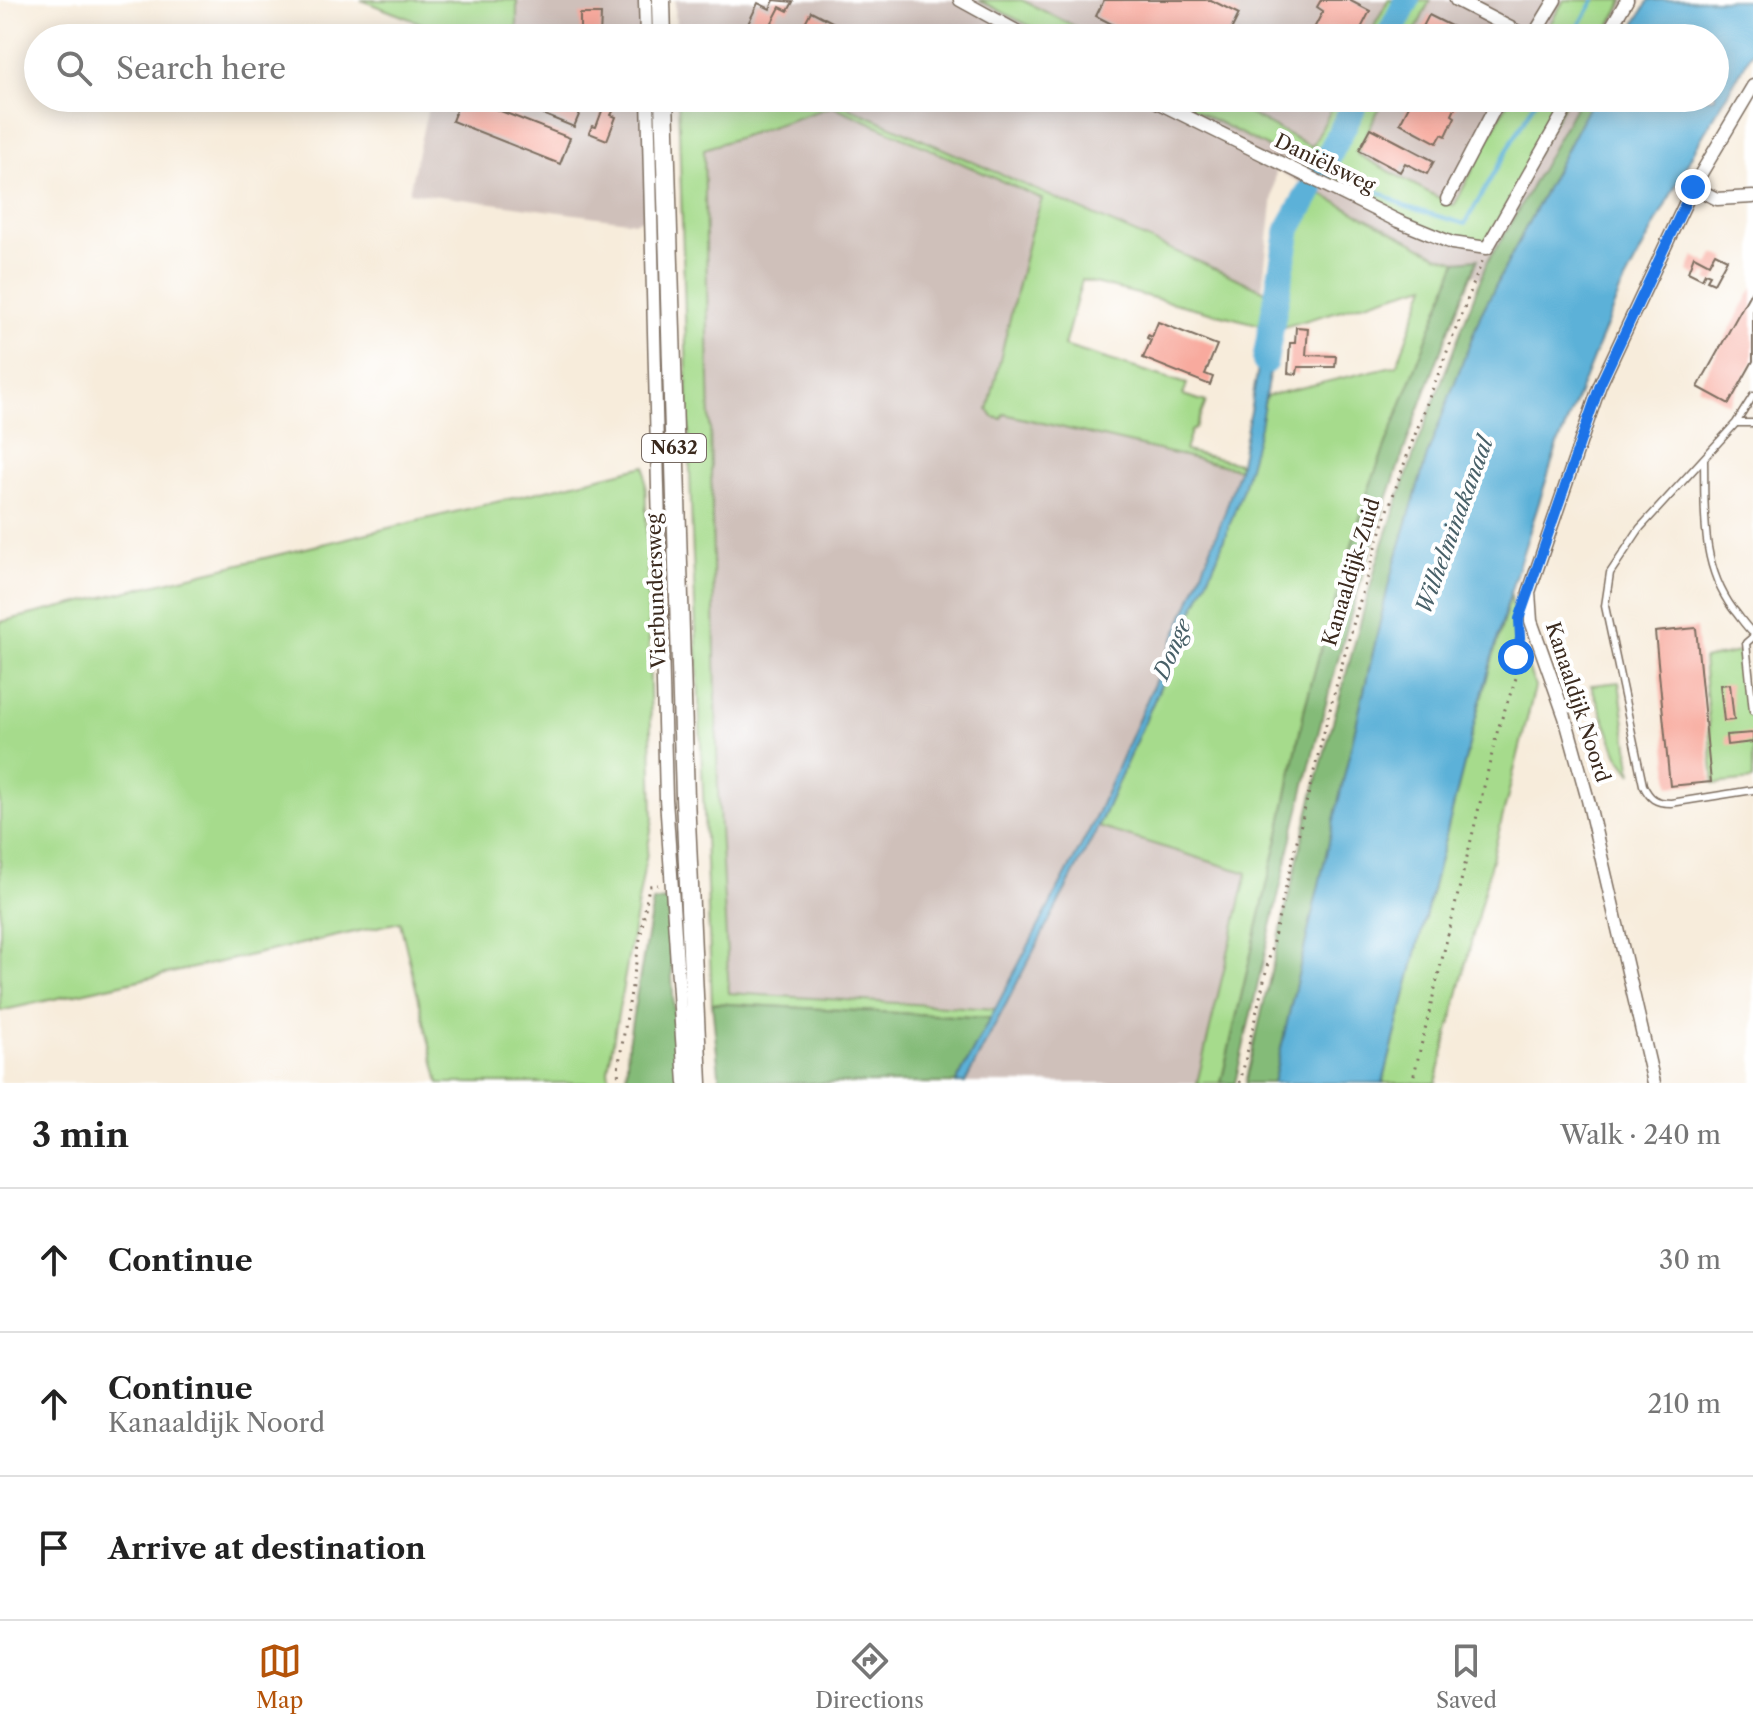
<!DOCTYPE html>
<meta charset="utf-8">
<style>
body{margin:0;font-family:"Libre Caslon Text",serif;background:#f2f2f2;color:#222}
.stop{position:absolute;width:24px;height:24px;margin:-18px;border:6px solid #1a73e8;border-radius:50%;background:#fff}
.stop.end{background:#1a73e8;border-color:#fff;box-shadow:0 2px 8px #0008}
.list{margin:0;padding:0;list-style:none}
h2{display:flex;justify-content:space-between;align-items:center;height:104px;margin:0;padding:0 32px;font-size:34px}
h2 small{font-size:26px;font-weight:400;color:#767676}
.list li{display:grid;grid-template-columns:52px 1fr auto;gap:24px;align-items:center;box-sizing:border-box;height:144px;padding:0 32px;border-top:2px solid #e0e0e0}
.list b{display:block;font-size:30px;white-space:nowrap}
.list p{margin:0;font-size:26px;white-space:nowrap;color:#767676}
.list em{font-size:26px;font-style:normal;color:#767676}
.icon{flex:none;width:44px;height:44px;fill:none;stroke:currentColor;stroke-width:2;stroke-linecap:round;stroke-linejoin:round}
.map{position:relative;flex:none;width:1753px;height:1083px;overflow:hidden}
.search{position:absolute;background:#fff;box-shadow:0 4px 20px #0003;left:24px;right:24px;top:24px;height:88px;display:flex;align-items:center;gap:20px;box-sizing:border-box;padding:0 28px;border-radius:44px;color:#767676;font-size:30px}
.sheet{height:536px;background:#fff}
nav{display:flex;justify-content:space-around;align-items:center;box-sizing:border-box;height:112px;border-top:2px solid #e0e0e0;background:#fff;font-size:22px;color:#767676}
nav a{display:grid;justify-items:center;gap:4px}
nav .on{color:#b45309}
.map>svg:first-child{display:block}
</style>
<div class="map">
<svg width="1753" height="1083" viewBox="0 0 1753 1083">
<rect width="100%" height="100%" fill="#fff"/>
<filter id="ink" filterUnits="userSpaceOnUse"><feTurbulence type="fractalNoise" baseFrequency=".0125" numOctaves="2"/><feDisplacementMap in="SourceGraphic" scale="16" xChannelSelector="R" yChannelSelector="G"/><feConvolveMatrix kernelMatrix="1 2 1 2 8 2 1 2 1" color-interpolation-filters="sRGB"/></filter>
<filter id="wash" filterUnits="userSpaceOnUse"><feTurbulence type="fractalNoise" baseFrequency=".006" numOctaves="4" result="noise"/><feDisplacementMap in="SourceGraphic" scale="32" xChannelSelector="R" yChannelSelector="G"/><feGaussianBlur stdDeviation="1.8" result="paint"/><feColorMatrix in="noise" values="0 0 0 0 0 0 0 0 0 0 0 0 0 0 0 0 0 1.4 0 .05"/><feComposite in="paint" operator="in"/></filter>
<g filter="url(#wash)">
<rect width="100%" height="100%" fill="#f7ecdb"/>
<g fill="#cfc0ba">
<polygon points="505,0 649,0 650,38 444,38 446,27"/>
<polygon points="675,0 1642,0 1621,38 690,38 676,32"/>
<polygon points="430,98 651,98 654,215 635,222 409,192"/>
<polygon points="828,98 1588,98 1490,283 1429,254 1276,170 1262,290"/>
<polygon points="833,106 1042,199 1030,234 1003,414 1239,469 1224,515 1189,604 1092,824 1247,873 1197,1083 965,1083 1005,1008 729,993 718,791 704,149"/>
</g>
<g fill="#a6db8c" stroke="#708255" stroke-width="2">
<polygon points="361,0 517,0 517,38 459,38"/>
<polygon points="979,0 1022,0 1098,38 1053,38"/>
<polygon points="1388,0 1430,0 1412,38 1368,38"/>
<polygon points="1564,0 1624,0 1602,38 1542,38"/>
<polygon points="678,98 828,98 1279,297 1293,220 1310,188 1437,255 1457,261 1368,491 1318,659 1305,707 1279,834 1221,1083 1197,1083 1247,873 1098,827 1217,558 1243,488 1266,396 1397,365 1426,285 1277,329 1082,280 1064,346 1187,384 1183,395 1206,402 1196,427 1191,431 1185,451 1239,463 1239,469 1004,414 1002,419 993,417 988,410 1030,234 1042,199 833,106 704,149 718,791 729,993 997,1009 990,1018 712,1003 692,534"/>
<polygon points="1171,98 1223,98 1223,100 1312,147 1337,98 1384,98 1357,154 1454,206 1510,98 1568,98 1484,244 1451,241"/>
<polygon points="645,466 653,819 608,1070 610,1083 439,1083 400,922 0,1011 0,622"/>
<polygon points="1511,594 1516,632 1535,687 1436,1083 1383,1083 1478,709"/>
<polygon points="1739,652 1746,709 1748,714 1753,715 1753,780 1714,784 1703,659"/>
<polygon points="1619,682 1632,774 1618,755 1591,685"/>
</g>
<g fill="#84bb78" stroke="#60724b" stroke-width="2">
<polygon points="1580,98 1593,98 1481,314 1428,453 1390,579 1273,1083 1245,1083 1312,798 1377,562 1414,454 1487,262 1508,229"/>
<path d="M1478 259C1429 376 1385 497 1350 618 1305 771 1271 928 1235 1083H1221L1279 834 1305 707 1318 659 1368 491 1457 261Z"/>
<polygon points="664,900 668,905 678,1083 626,1083 628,1043 653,902"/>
<polygon points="712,1003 990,1018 956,1083 720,1083"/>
</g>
<g fill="#5cb1d8" stroke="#4c6e7b" stroke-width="2">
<polygon points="1649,0 1753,0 1753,50 1695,149 1620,291 1556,450 1513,583 1478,709 1383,1083 1273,1083 1390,579 1428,453 1481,314 1593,98 1715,98 1715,38 1627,38"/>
<polygon points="1266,327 1277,329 1260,426 1243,488 1217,558 1098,827 965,1083 956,1083 1092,825 1189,604 1224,515 1239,469"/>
</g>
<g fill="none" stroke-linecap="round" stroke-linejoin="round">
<g stroke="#5cb1d8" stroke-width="4">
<polyline points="1572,38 1594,0"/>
<polyline points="1344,172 1404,206 1465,224 1537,98"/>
</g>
<g stroke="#5cb1d8" stroke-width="26">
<polyline points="1388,38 1407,0"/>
<polyline points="1321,171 1358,98"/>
<polyline points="1265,361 1289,228 1311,189"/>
</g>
</g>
<g id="blocks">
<g fill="#f8aa9e">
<polygon points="774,0 793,2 788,11 780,7 765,36 747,26 758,3 770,9"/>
<polygon points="1104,0 1211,0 1239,14 1227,38 1139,38 1096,16"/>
<polygon points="1321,0 1349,0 1370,11 1356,38 1309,38 1323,11 1317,7"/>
<polygon points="811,11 863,38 797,38"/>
<polygon points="580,14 601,14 600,38 580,38"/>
<polygon points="1429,15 1449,25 1474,38 1417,38"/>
<polygon points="461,98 467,98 570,138 560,164 452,121"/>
<polygon points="503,98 586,98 574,127"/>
<polygon points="1413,98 1460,98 1452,115 1455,117 1446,136 1442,134 1437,143 1400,123"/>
<polygon points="601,102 615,108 611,115 616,117 607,140 589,133 592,126 596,127 602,111 598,110"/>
<polygon points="1371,128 1434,161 1427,174 1405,163 1400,172 1359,150"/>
<polygon points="1715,253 1727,259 1714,283 1707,280 1710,275 1705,273 1702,279 1688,272 1694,256 1709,264"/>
<polygon points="1753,288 1753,361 1729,404 1698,387"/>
<polygon points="1158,322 1217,345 1205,374 1213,377 1210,385 1143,358 1151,340 1147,338 1148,335 1152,337"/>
<polygon points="1296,327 1308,328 1306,355 1336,356 1335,367 1298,367 1297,374 1288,373 1290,343 1295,343"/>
<polygon points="1696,628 1711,782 1670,786 1655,632"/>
<polygon points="1730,684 1734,720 1724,721 1720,685"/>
<polygon points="1753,733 1753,742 1727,745 1726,735"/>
</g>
</g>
</g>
<g filter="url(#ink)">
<use href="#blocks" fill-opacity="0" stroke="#7d6e60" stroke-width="2"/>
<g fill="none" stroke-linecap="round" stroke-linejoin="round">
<g stroke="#7d6e60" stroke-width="9">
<g id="lane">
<path d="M1753 396 1736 423 1640 528 1610 573 1605 606 1643 785C1650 799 1655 803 1671 803L1753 790"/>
<polyline points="1737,423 1753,423"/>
<path d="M1704 459C1705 511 1700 564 1733 609 1740 617 1745 626 1753 633"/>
<polyline points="1753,637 1746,643 1753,711"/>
</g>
</g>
<g stroke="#7d6e60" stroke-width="15">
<g id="street">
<polyline points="645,0 646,38"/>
<polyline points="960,0 1029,38"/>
<polyline points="1456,0 1530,38"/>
<polyline points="1532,38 1555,0"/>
<polyline points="1605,38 1627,0"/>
<polyline points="648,98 666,799 685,1083"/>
<polyline points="1149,98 1398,221 1452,243 1487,248 1572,98"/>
<polyline points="1693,187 1717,199 1753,197"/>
<polyline points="1447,199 1500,98"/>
<polyline points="1654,1083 1588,800 1565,717 1531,621 1529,592 1600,385 1693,187 1753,86"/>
</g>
</g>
<g stroke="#7d6e60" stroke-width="21">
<g id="primary">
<polyline points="661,0 662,38"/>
<polyline points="664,98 685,798 698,1083"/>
</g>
</g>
<g stroke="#7d6e60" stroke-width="3" stroke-dasharray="2 6" stroke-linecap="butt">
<polyline points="619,1083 618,1069 649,886 658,885"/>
<path d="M1240 1083C1281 908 1320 732 1372 560 1403 458 1445 359 1483 259"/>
<polyline points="1412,1083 1498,729 1516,678 1516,657 1520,633"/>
</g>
<use href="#lane" stroke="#fff" stroke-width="6"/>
<use href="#street" stroke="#fff" stroke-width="12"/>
<use href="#primary" stroke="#fff" stroke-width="18"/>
</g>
</g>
<g fill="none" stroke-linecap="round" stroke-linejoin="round" filter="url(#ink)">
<polyline stroke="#1a73e8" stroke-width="10" points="1516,657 1520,638 1519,619 1600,385 1693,187"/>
</g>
<g text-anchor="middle" stroke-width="8" stroke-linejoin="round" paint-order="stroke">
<rect fill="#fff" stroke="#766a62" stroke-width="2" x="642" y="434" width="64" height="28" rx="6"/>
<g font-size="18" font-weight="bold" fill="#3b2a1e">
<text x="674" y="454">N632</text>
</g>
<g font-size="20" fill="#3b2a1e" stroke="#fff">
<text transform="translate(1325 163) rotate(26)" y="7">Daniëlsweg</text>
<text transform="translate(1351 572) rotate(-73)" y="7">Kanaaldijk-Zuid</text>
<text transform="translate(656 591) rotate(-92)" y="7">Vierbundersweg</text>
<text transform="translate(1578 702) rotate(72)" y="7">Kanaaldijk Noord</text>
</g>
<g font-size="22" font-style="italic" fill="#486068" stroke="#fff">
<text transform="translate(1454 525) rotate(-70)" y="8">Wilhelminakanaal</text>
<text transform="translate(1172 649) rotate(-67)" y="8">Donge</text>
</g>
</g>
</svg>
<div class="stop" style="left:1516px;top:657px"></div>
<div class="stop end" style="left:1693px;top:187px"></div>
<div class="search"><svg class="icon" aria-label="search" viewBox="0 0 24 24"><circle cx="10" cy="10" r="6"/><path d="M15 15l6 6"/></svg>Search here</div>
</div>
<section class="sheet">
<h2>3 min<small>Walk · 240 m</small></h2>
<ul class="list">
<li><svg class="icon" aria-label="ahead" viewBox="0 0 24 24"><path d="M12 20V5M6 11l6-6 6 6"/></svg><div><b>Continue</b></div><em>30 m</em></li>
<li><svg class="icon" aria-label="ahead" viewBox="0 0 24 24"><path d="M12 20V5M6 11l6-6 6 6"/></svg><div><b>Continue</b><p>Kanaaldijk Noord</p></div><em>210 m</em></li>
<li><svg class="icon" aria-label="arrive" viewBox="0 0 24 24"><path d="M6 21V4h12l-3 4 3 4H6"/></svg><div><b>Arrive at destination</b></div></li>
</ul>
</section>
<nav>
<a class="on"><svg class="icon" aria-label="map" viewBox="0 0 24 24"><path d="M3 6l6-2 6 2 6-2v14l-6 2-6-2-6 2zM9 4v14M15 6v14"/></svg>Map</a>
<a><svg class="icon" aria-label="directions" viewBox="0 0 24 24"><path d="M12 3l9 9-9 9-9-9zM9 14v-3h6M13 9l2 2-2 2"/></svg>Directions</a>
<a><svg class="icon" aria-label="saved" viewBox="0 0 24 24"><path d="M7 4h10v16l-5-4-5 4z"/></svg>Saved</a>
</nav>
